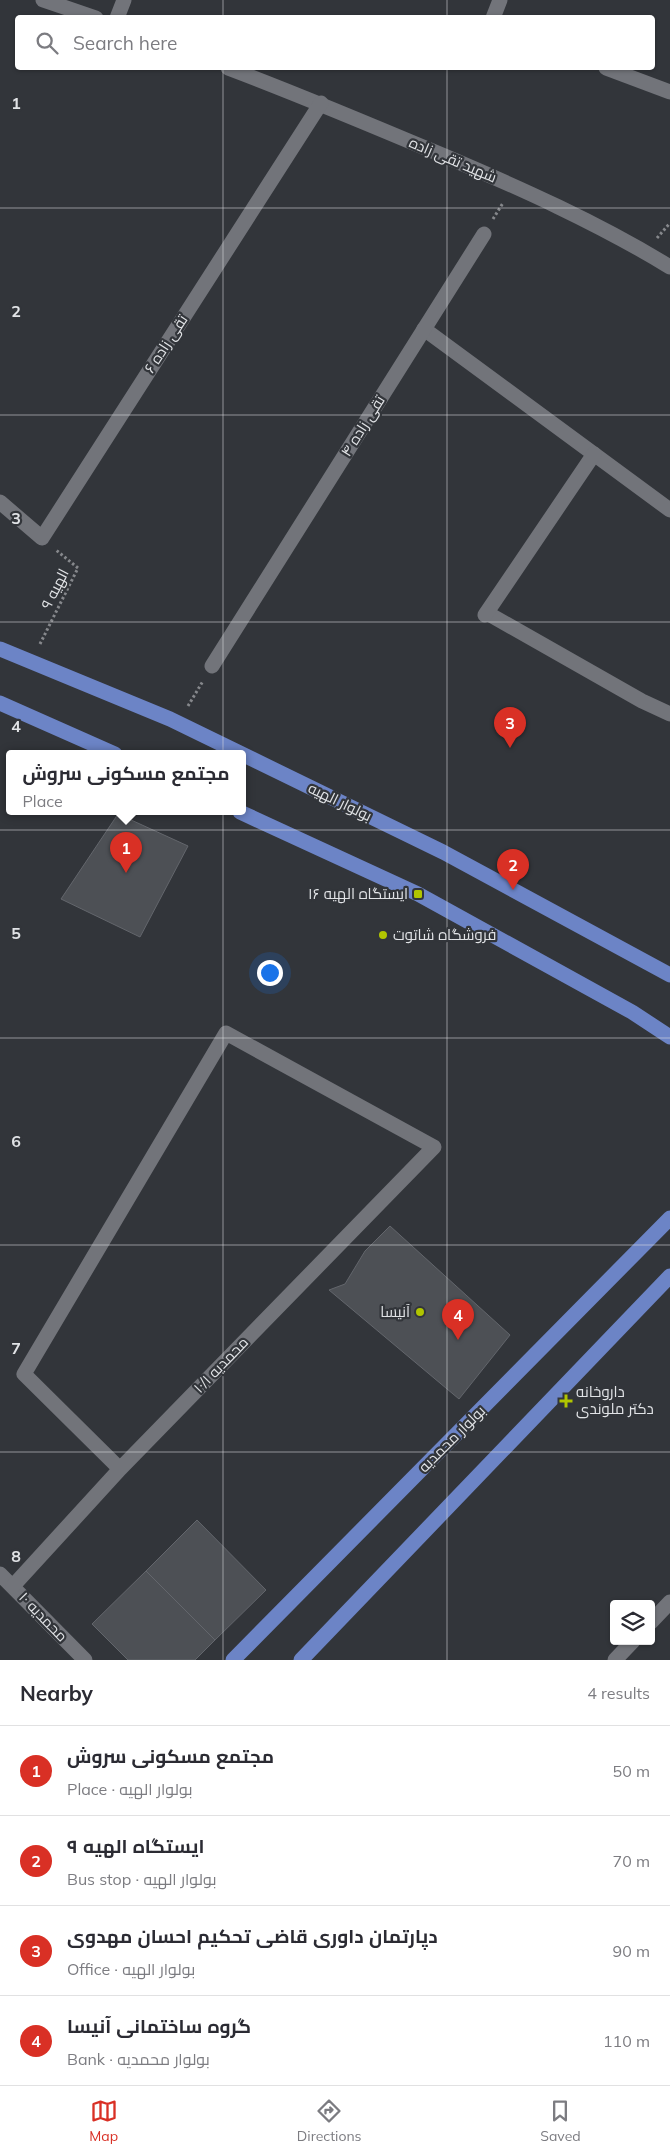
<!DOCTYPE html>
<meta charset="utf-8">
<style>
body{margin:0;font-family:Mulish,Cairo,sans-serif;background:#f2f2f3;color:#2b2b33}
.controls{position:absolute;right:15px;bottom:15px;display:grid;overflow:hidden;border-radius:5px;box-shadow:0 1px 4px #0004}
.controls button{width:45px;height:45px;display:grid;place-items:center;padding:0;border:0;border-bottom:1px solid #e1e1e2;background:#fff;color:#2b2b33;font:25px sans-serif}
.you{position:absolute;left:269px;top:972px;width:18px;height:18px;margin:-12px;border:4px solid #fff;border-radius:50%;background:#1a73e8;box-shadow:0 0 0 8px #1a73e833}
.badge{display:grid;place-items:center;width:32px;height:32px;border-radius:50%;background:#d93025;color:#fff;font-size:16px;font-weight:700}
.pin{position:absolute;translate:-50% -41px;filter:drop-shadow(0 1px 2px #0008)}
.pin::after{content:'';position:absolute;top:26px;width:18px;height:15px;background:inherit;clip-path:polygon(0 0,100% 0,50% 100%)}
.popup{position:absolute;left:6px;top:750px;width:240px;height:65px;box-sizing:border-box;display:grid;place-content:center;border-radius:5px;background:#fff;filter:drop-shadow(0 1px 4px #0005);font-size:16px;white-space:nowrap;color:#7c7c81}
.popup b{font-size:19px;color:#2b2b33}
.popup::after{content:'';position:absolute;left:50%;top:100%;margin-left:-10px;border:10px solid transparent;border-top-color:#fff}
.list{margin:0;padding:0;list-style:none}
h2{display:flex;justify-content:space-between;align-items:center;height:65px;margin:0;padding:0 20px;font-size:21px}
h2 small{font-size:16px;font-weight:400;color:#7c7c81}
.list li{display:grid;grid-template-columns:32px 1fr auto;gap:15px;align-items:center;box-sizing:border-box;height:90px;padding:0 20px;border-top:1px solid #e1e1e2}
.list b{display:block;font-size:19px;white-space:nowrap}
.list p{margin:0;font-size:16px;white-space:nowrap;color:#7c7c81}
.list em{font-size:16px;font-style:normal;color:#7c7c81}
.icon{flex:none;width:28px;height:28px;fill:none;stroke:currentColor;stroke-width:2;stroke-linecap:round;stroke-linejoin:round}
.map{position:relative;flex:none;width:670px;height:1660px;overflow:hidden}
.search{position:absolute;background:#fff;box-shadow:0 1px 4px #0004;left:15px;right:15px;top:15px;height:55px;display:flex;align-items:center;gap:12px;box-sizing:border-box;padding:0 18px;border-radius:5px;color:#7c7c81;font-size:19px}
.sheet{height:425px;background:#fff}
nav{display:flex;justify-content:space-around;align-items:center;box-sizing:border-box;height:70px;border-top:1px solid #e1e1e2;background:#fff;font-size:14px;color:#7c7c81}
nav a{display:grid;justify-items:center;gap:2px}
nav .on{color:#d93025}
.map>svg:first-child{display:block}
</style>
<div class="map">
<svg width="670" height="1660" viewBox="0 0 670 1660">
<rect width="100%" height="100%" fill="#32353a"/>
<g fill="#4d5055" stroke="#63666c">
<polygon points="118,814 188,846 140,937 61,899"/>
<polygon points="390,1226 510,1335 459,1399 329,1290 345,1284 365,1251"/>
<polygon points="197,1520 266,1590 215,1640 146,1571"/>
<polygon points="146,1571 215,1640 195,1660 128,1660 92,1624"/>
</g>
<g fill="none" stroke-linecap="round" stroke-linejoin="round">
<g stroke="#86888c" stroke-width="3" stroke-dasharray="2.5 2.5" stroke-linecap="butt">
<polyline points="493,219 503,203"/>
<polyline points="657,238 670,223"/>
<polyline points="40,644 78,568 56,550"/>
<polyline points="188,706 203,681"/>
</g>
<g stroke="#72747a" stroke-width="15">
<polyline points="43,0 96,18"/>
<polyline points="117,18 124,0"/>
<polyline points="493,18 500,0"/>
<path d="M228 68C300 95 371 125 442 155 520 188 598 223 670 267"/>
<polyline points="606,68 670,92"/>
<polyline points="424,329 670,510"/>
<polyline points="0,502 42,538 321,103"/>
<polyline points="487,613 642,701 670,714"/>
<polyline points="485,615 594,454"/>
<polyline points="212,666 484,234"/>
<polyline points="0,1574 85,1660"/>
<polyline points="13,1586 120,1469 434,1147 226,1033 24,1374 120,1469"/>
<polyline points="651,1622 670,1602"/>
<polyline points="615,1660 633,1641"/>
</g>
<g stroke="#6c84c6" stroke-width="15">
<polyline points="0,649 170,719 443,852 670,975"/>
<polyline points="0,703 115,754"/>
<polyline points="240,812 418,894 632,1012 670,1037"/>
<polyline points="233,1660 670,1218"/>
<polyline points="301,1660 670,1276"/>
</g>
</g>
<path fill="none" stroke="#e1e3e6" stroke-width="1" stroke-opacity="0.55" d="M223 0V18M447 0V18M223 68V1660M447 68V1660M0 208H670M0 415H670M0 622H670M0 830H670M0 1038H670M0 1245H670M0 1452H670"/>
<g fill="#b1c500" stroke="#32353a" stroke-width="2">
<rect x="413" y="889" width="10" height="10" rx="2.5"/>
<circle cx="383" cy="935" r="5"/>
<circle cx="420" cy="1312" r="5"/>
<path d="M563.5 1393.5h5v5h5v5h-5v5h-5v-5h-5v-5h5z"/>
</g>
<g text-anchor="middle" stroke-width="4.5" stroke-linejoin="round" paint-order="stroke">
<g font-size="15" fill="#e1e3e6" stroke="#32353a">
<text transform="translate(453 160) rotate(23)" y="5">شهید تقی زاده</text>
<text transform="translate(166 344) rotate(-57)" y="5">تقی زاده ۶</text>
<text transform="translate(363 426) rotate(-58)" y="5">تقی زاده ۴</text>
<text transform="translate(55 589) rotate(-63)" y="5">الهیه ۹</text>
<text transform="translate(340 802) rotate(26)" y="5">بولوار الهیه</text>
<text transform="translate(221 1365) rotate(-46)" y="5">محمدیه ۱۰/۱</text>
<text transform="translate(452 1439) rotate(-45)" y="5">بولوار محمدیه</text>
<text transform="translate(43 1617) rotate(46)" y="5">محمدیه ۱۰</text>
</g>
<g font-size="15" fill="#e1e3e6" stroke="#32353a" text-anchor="end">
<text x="408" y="899">ایستگاه الهیه ۱۶</text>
<text x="393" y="940" text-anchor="start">فروشگاه شاتوت</text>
<text x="410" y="1317">آنیسا</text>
<text x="576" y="1397" text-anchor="start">داروخانه<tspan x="576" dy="17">دکتر ملوندی</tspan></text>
</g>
</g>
<g font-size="16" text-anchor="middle" font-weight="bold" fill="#e1e3e6" stroke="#32353a" stroke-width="4.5" stroke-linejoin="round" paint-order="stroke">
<text x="16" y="109">1</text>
<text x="16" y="317">2</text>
<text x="16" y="524">3</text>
<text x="16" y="732">4</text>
<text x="16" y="939">5</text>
<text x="16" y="1147">6</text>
<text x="16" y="1354">7</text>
<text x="16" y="1562">8</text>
</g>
</svg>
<div class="controls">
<button><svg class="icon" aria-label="layers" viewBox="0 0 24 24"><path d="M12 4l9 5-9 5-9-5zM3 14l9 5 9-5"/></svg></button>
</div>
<div class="you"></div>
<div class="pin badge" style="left:126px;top:873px">1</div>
<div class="popup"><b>مجتمع مسکونی سروش</b>Place</div>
<div class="pin badge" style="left:513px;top:890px">2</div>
<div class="pin badge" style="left:510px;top:748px">3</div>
<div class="pin badge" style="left:458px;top:1340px">4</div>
<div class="search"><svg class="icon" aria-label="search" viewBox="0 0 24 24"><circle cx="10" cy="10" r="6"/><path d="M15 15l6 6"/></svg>Search here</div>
</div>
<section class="sheet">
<h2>Nearby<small>4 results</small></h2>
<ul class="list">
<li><span class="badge">1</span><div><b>مجتمع مسکونی سروش</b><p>Place · بولوار الهیه</p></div><em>50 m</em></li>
<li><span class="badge">2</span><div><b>ایستگاه الهیه ۹</b><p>Bus stop · بولوار الهیه</p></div><em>70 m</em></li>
<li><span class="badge">3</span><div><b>دپارتمان داوری قاضی تحکیم احسان مهدوی</b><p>Office · بولوار الهیه</p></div><em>90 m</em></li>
<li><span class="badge">4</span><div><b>گروه ساختمانی آنیسا</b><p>Bank · بولوار محمدیه</p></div><em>110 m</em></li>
</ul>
</section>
<nav>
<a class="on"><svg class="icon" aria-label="map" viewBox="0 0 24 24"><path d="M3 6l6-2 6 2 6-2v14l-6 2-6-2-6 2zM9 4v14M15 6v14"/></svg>Map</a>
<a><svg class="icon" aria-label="directions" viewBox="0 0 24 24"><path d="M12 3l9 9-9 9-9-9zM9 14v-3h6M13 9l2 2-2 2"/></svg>Directions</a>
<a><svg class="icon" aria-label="saved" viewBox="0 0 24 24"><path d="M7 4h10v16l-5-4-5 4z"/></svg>Saved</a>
</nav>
